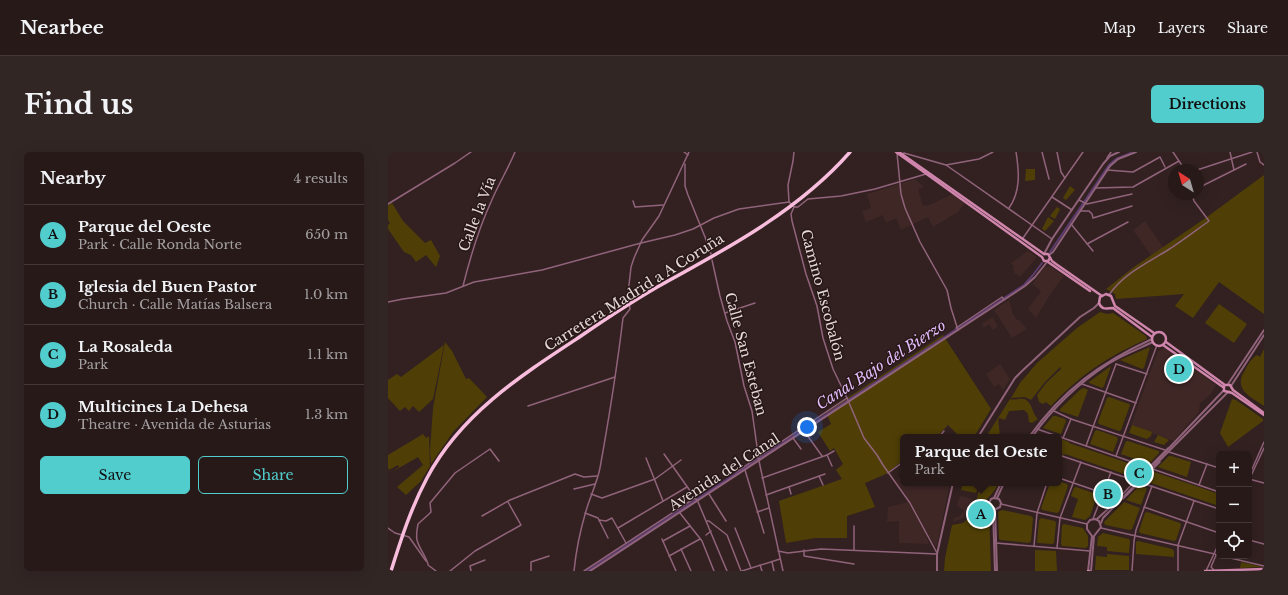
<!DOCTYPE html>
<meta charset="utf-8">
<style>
body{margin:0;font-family:"Libre Baskerville",serif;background:#322625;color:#f1f3f6}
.controls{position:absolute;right:12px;bottom:12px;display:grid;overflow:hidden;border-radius:6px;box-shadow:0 4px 16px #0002}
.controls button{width:36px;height:36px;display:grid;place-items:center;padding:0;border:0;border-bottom:1px solid #423837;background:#261918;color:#f1f3f6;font:20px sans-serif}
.compass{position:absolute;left:780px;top:12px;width:36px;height:36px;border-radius:50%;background:#261918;box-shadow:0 4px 16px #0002;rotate:323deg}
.you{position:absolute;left:419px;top:275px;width:14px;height:14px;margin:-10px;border:3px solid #fff;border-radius:50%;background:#1a73e8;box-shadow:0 0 0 6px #1a73e833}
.badge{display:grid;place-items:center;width:26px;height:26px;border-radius:50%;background:#52cdcd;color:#111;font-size:13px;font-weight:700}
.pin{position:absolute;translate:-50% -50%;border:2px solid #fff;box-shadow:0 1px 4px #0006}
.popup{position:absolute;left:512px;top:282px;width:162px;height:52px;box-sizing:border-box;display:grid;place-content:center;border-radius:6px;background:#261918;filter:drop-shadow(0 1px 3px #0005);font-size:13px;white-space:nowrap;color:#a4a0a2}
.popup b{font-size:15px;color:#f1f3f6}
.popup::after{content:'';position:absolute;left:50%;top:100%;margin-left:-8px;border:8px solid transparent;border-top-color:#261918}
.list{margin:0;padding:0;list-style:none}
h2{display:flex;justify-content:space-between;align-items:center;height:52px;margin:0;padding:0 16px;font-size:17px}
h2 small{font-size:13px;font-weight:400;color:#a4a0a2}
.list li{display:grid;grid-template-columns:26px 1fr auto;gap:12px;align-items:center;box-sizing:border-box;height:60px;padding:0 16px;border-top:1px solid #423837}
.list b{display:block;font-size:15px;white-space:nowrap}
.list p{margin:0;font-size:13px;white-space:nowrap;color:#a4a0a2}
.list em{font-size:13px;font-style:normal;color:#a4a0a2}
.actions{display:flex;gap:8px;padding:12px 16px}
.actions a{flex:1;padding:9px 0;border:1px solid #52cdcd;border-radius:6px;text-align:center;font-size:14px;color:#52cdcd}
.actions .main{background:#52cdcd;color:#111}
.icon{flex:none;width:22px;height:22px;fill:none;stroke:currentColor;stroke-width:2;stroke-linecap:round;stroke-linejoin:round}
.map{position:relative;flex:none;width:876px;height:419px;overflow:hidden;border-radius:6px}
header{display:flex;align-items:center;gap:24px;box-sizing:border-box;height:56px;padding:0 20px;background:#261918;border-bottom:1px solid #423837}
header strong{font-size:19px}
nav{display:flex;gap:22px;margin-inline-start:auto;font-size:14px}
.intro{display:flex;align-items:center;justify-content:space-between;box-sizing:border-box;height:96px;padding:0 24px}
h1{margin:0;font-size:28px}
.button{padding:10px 18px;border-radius:6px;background:#52cdcd;color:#111;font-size:14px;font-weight:700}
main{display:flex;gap:24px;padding:0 24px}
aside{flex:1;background:#261918;border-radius:6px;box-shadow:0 4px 16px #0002}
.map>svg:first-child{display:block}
</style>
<header>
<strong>Nearbee</strong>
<nav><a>Map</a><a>Layers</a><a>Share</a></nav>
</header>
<div class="intro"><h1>Find us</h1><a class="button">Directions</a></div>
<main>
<aside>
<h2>Nearby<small>4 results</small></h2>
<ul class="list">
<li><span class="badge">A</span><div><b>Parque del Oeste</b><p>Park · Calle Ronda Norte</p></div><em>650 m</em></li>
<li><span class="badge">B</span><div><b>Iglesia del Buen Pastor</b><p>Church · Calle Matías Balsera</p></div><em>1.0 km</em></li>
<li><span class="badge">C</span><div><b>La Rosaleda</b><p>Park</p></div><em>1.1 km</em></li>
<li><span class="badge">D</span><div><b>Multicines La Dehesa</b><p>Theatre · Avenida de Asturias</p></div><em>1.3 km</em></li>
</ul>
<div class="actions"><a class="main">Save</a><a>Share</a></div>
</aside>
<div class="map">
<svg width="876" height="419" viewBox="0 0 876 419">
<rect width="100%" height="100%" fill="#322120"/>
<g fill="#3f2726">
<polygon points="527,27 536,35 530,37 535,54 538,53 539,54 565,42 577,51 570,60 545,75 540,65 513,78 508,66 498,71 495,63 478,70 474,59 483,56 479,42"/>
<polygon points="757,69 777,98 765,106 745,78"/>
<polygon points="640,99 649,105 632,125 629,122 627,122 625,117 626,115 623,111"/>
<polygon points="661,114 676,124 663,141 648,166 640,157 653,139 644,132 657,115"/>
<polygon points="621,148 625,162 629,168 631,168 639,177 624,186 606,158"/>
<polygon points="604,165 610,174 605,178 601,172 596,176 594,172"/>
<polygon points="777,196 828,233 823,242 812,251 811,260 785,289 743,273 770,199"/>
<polygon points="612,212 622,227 615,238 611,232 606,235 598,222"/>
<polygon points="515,323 515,331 562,331 549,393 547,394 522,349 508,329"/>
<polygon points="572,344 585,347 582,357 575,366 565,370 566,366 572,364 576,358 569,354"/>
<polygon points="520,350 537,380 541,392 511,391 511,369 499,370 500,355"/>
</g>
<g fill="#4f3f06">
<polygon points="638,17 647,17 647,28 637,29"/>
<polygon points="876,23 876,162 831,130 805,166 787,154 796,142 728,147 727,142 718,137 746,115 819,65"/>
<polygon points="682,34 687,38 678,48 675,46"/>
<polygon points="4,51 15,69 37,91 43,88 52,104 48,115 38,103 28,110 23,103 16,100 0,77 0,73 2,71 0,68 0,53"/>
<polygon points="669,55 672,57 667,67 662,64"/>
<polygon points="660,65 666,69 657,79 654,77"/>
<polygon points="831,152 859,172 846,191 817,171"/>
<path d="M712 160 719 162 725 161 758 184 759 187C722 203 690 224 663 254L658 250 655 252 651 250 649 243 659 230 673 217 672 215 657 230 643 248 637 245 623 246 632 231 649 211 689 176Z"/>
<polygon points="555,183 603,257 586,285 572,285 560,273 549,285 515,285 515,308 498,322 477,331 487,355 459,364 459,386 427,386 398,391 391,349 454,327 448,318 455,312 446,296 442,299 430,280 443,272 438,260"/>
<polygon points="57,190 64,199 78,227 81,226 99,245 65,280 43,312 42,298 45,256"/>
<polygon points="56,193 45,247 31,260 25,254 21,259 17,255 12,259 0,246 0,228 9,222 13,225"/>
<polygon points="762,195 756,216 754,217 732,208"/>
<path d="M876 197V254C861 244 845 237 857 218 860 212 863 207 869 203L872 205Z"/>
<polygon points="723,214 716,234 714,236 701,231 701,230"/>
<polygon points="696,236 700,238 690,265 672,259 672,257 693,237"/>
<polygon points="721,245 741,252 742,253 733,278 731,279 711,272 710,270 719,246"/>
<path d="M622 247C627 249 633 245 638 248 645 252 644 262 650 267L644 271 641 270 640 262 636 258 621 259 617 268 611 266C609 272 613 277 611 285H598Z"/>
<polygon points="844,247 848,248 875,267 875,269 840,295 832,281"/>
<polygon points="665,264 668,264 677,267 678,269 673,282 655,276"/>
<polygon points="744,273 764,280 763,284 759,287 741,281"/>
<polygon points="709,278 729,285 730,287 725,300 702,292 707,279"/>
<polygon points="35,282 38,286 41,284 42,314 33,329 18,343 9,335 35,313 30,305 4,320 11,315 10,313 1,318 0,315 0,303"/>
<polygon points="770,283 781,288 776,293 766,290"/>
<polygon points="671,286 681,290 681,291 831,342 831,354 677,302 676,303 671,301"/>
<polygon points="738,289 740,289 771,299 771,301 761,312 733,302"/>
<polygon points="781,304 783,304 803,310 799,325 770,315"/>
<polygon points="671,329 679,332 680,334 671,360 669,361 654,358 653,356 662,331 671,331"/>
<polygon points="575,331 592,331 588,341 573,338"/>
<path d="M595 331H610C609 334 607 338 605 340 600 348 593 348 601 360L603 419H556L557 406 564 373 575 371 585 362 587 358 590 341Z"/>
<polygon points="751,334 759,336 753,353 738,348"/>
<polygon points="688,335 708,342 709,344 702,364 697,368 684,365 690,347 683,344 686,336"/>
<polygon points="736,350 752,356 744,377 742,378 717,373 716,370"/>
<polygon points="614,358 643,364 645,366 643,389 641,391 613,388 611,387 610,360"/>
<polygon points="759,360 792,371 793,373 788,388 786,389 752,381 751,379 757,361"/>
<polygon points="653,366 667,369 668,371 666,391 664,392 650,391 649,390 651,368"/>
<polygon points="676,372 695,376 700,384 700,394 698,396 674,394 673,392 674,373"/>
<polygon points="715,381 741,387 742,389 741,401 719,399 719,395 709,394 710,385"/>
<polygon points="750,389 784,397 786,399 786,405 748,402 748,390"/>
<polygon points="647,398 668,399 669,419 647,419"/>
<polygon points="719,402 741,404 741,418 707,418 708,404 719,405"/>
<polygon points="853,410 875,415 852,416"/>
</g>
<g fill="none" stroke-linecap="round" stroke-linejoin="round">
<g stroke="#5c3c6f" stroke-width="2">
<polyline points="662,100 721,13 728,7 743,1"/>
<polyline points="199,419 636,133 645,123 654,111"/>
</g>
<g stroke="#4d3d3c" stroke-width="2" stroke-dasharray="2 1" stroke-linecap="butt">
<polyline points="750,330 765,315"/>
<polyline points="747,331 762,315"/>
</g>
<g stroke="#91637b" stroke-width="1.5">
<polyline points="296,0 300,3"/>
<polyline points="654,0 661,27"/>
<polyline points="669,0 673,20 677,26"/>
<polyline points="785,0 797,18"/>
<polyline points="842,0 846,18"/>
<polyline points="869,0 872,10 876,13"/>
<polyline points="509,1 513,42 517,56 532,90 559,138 563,156 570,178"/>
<polyline points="514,2 516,1 558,13 591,7 605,0"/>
<polyline points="719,6 723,0"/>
<polyline points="297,12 297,34 300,43 317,85 323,102"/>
<polyline points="558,13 664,87"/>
<polyline points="719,18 745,20 772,5 777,15"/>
<polyline points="809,18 864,0"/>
<polyline points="782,30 786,28"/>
<polyline points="707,36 745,35 791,9"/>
<polyline points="810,36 858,12"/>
<polyline points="664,45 684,58"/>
<polyline points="691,48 699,52 744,42"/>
<polyline points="245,49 247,55 275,53"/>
<polyline points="401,50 400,33 405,9 406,0"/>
<polyline points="0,52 67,11 83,0"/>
<polyline points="406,55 403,62 404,69 418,122 429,154 435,186 445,217 459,246 476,286 489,303 495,313 522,351 549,401"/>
<polyline points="406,55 410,55 420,47 453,44 487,37 538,22"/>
<path d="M621 56C633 39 631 19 628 0"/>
<polyline points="692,59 701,59 704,62 705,66 744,54"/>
<polyline points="683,72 705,99"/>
<polyline points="635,86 695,0"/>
<polyline points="699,92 740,70"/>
<polyline points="324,108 332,144 339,169 347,190 356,234 364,259 371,309 395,419"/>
<path d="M75 134C82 106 91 76 103 50 110 33 120 17 127 0"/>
<path d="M721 143C735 122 759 111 780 98 794 89 807 79 821 69L806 49 804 42"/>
<polyline points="0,150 15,147 58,141 86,130 154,118 253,91 287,83 305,77 326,66 351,57 401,50 406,55"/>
<polyline points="337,161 367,151"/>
<polyline points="568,176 614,145 616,148"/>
<polyline points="728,212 759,222"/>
<polyline points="694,232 748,251"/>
<polyline points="140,254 227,225"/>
<polyline points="666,259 683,267 777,298"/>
<polyline points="414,276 434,304"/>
<polyline points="649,277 831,340"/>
<polyline points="551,285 556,279"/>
<polyline points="405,286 413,297"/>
<polyline points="675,286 683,267"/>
<polyline points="698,294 728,212"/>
<polyline points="781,300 831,316"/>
<polyline points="276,302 310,350 339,419"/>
<polyline points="439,303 446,299"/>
<polyline points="671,303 831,357"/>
<polyline points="728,304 769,193"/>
<polyline points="258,306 275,349"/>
<polyline points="760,316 780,296"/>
<polyline points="765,317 772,310"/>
<polyline points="357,318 376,381"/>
<polyline points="348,320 459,246"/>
<polyline points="500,321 515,310"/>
<polyline points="431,324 435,333"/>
<polyline points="861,324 876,290"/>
<polyline points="374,326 439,303 444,314"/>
<polyline points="671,326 715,341"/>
<polyline points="861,327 876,331"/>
<polyline points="861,328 876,296"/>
<polyline points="811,333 819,312"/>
<polyline points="401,335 403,342"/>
<polyline points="186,337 207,332"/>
<polyline points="203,342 214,346 267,327 293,308"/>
<polyline points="321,342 338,369"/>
<polyline points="378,343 437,322"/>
<polyline points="732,345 747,329"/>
<polyline points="735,347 751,331"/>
<polyline points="613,352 699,372"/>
<polyline points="756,355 831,381"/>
<polyline points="369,360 381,356"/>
<polyline points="197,361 210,366 220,386"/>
<polyline points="292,361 314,389 326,419"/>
<polyline points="94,364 122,348 187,322 196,325 209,324"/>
<polyline points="705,367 723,320"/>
<polyline points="211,368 218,369 224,366 238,391"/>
<polyline points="319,369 321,369 339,383 353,419"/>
<polyline points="0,376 7,381 21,385 38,409"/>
<polyline points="230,376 299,335"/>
<polyline points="347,376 363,416"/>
<polyline points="713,376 831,403"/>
<polyline points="318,383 323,379"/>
<polyline points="274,387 288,419"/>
<polyline points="861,388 876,392"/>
<polyline points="275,389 302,374"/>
<polyline points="608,391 702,399"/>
<polyline points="646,394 649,361 659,331"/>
<polyline points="669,396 672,366 693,310"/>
<polyline points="293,397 303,419"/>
<polyline points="416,398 416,404 466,412"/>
<polyline points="466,398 466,374"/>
<polyline points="390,399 400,401 433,397 549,402"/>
<polyline points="281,404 312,387"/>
<polyline points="834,404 876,414"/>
<polyline points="384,410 386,419"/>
<path d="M40 412C37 403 31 396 29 388 28 383 29 377 30 372L41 362 43 360 42 351 67 321 102 297 111 309"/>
<polyline points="40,413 48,419"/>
<polyline points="372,413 374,419"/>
<polyline points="826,418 823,415 831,396"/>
<polyline points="62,419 87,399 133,373 120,350"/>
<polyline points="83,419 82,414 97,408"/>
<polyline points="143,419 143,410 161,404"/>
<path d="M186 419C188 399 192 379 198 359 202 345 209 331 212 316 221 266 229 216 235 166L242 157 240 142 243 115 246 106 254 88 271 64 301 0"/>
<polyline points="196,419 307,346"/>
<polyline points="354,419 392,407"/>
<polyline points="744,419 746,389 748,378 764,334"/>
<polyline points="790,419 790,393 806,349"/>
<polyline points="818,419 831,391"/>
</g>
<g stroke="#91637b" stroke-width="2">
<polyline points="656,102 664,87 715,12 722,4 731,0"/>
<polyline points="661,103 665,100 722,14 730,7 748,0"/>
<polyline points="840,232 876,178"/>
<polyline points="843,234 876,183"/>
<polyline points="590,285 627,226 634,219 692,165 706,156 711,151"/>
<path d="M641 285C675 238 712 211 764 187"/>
<path d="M644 285C664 257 691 231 720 212 734 203 750 197 765 190"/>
<polyline points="763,315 836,238"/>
<polyline points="765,315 840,240"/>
<polyline points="606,346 611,347 613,351 612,355 608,357 603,356 601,351 603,347 606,346 613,331"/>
<polyline points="609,346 616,331"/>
<polyline points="605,357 607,419"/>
<polyline points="607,357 609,419"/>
<polyline points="709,367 733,345"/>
<polyline points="713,371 715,366 749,331"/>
<polyline points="202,419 637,134 647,125 659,110"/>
<polyline points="549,419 549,402 565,331"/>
<polyline points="700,419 704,384 699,377 699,372 702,368 707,367 711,369 713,375 706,384 703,419"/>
</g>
<g stroke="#cf85ac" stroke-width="2.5">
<polyline points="508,0 654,105 656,109 660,109 662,106"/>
<polyline points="511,0 656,102"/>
<polyline points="656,102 660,102 664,109 668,112 714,144"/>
<polyline points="660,110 702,139"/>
<circle cx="771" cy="187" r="7"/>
<path d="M764 185 725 156C719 156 714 159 711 151L712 145 718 142 723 144 727 154 766 181"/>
<polyline points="778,190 837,233 842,233 845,238 876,261"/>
<polyline points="775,193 835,235"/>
<polyline points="836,234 836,239 841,240"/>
<polyline points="841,240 844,241 876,263"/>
<polyline points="700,419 701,419"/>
<polyline points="817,419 876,417"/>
</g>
<path stroke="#f8bcdc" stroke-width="3.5" d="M3 419C13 387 23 356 39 326 72 263 132 224 190 186 219 166 249 146 280 129 344 94 413 56 462 0"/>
</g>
<g text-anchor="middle" stroke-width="3" stroke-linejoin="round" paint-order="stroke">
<g font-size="14" fill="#e5d9d8" stroke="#281717">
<text transform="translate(89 62) rotate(-69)" y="5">Calle la Vía</text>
<text transform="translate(246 140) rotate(-32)" y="5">Carretera Madrid a A Coruña</text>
<text transform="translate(435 143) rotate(75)" y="5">Camino Escobalón</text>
<text transform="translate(358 202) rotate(75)" y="5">Calle San Esteban</text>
<text transform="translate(336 320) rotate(-33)" y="5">Avenida del Canal</text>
</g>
<g font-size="15" font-style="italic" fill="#e3bcfc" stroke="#281717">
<text transform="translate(493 213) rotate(-33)" y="5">Canal Bajo del Bierzo</text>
</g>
</g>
</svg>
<div class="controls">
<button>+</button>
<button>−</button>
<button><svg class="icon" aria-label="locate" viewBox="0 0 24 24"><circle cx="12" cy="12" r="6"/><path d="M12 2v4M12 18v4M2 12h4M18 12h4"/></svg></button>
</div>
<svg class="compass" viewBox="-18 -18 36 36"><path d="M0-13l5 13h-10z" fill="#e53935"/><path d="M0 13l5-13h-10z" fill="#a4a0a2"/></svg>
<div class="you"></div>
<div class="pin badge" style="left:593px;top:362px">A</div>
<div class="popup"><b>Parque del Oeste</b>Park</div>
<div class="pin badge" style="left:720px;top:342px">B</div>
<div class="pin badge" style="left:751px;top:321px">C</div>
<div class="pin badge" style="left:791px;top:217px">D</div>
</div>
</main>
